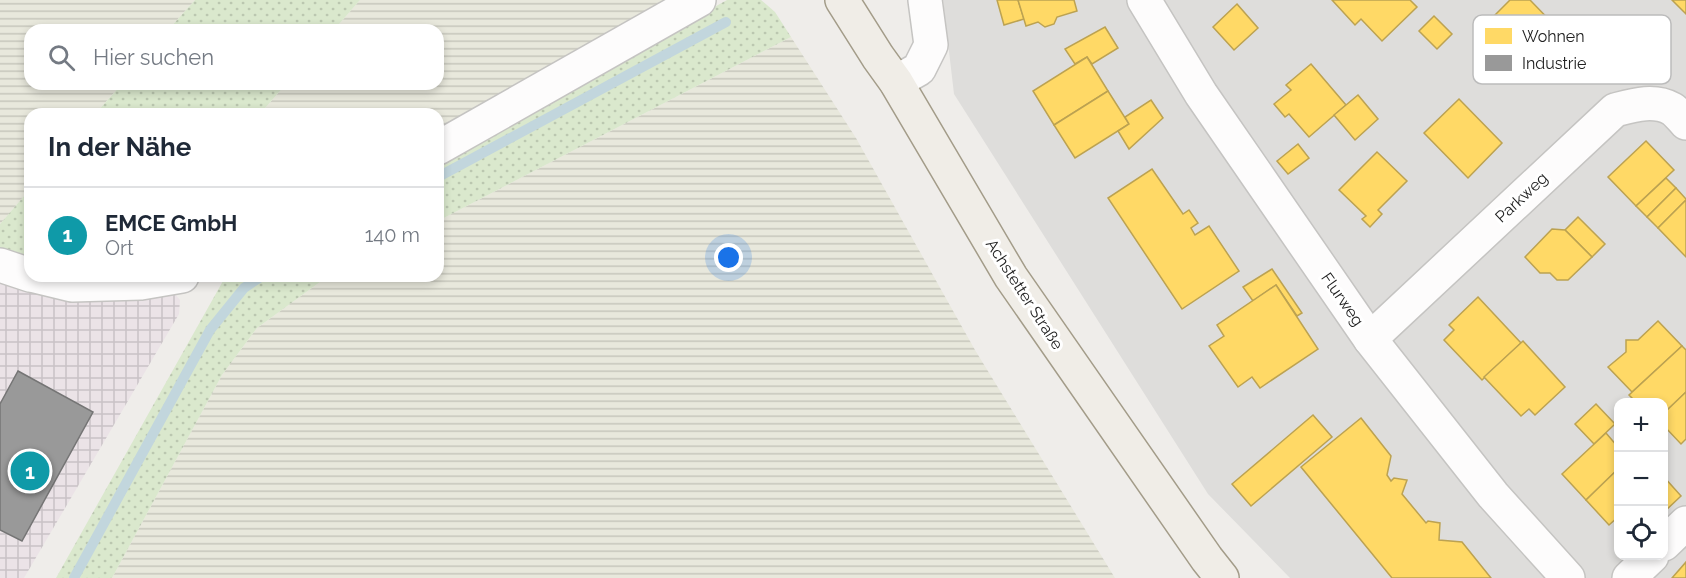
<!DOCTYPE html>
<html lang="de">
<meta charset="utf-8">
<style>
body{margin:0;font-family:Raleway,sans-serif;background:#f2f2f3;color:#1f2937}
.controls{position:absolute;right:18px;bottom:18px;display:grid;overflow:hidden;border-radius:12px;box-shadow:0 3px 9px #0003}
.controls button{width:54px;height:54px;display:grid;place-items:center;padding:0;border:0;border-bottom:2px solid #e0e1e3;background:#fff;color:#1f2937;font:30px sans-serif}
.you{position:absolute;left:729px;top:258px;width:21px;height:21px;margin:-15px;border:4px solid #fff;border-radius:50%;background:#1a73e8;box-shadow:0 0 0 9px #1a73e833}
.badge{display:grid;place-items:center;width:39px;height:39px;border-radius:50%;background:#696867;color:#fff;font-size:20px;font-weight:700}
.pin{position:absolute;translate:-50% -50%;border:3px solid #fff;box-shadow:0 2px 6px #0006}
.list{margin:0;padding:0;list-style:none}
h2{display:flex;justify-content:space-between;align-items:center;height:78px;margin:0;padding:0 24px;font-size:26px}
h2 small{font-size:20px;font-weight:400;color:#747a83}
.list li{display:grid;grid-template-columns:39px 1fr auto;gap:18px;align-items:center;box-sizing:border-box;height:96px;padding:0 24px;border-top:2px solid #e0e1e3}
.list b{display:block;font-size:22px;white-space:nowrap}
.list p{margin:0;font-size:20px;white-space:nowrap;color:#747a83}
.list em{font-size:20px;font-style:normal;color:#747a83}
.icon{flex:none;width:33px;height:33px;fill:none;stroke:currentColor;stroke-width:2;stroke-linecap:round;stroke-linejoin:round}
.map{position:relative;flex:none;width:1686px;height:578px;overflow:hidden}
.search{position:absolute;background:#fff;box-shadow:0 3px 9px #0003;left:24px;top:24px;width:420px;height:66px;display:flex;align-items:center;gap:15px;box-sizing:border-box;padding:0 21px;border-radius:18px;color:#747a83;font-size:22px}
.panel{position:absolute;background:#fff;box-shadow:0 3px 9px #0003;left:24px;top:108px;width:420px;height:174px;border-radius:18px}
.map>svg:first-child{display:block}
</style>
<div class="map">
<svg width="1686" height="578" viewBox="0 0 1686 578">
<defs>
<pattern id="industrial-grid" width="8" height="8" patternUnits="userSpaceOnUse" patternTransform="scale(1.5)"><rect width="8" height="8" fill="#ebe3e7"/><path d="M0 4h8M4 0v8" fill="none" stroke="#c9c2c6"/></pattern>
<pattern id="farmland-rules" width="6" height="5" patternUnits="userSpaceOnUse" patternTransform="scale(1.5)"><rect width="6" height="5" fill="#e8e8dc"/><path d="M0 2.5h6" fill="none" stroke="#c7c7bc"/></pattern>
<pattern id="grass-dots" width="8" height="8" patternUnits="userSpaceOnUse" patternTransform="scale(1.5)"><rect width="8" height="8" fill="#dae8cd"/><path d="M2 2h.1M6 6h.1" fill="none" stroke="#bbc7b0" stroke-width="1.8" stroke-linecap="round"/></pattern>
</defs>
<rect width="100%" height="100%" fill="#efedea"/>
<path fill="#dedddb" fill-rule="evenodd" d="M943 0H1686V578H1290L1208 494 954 94ZM1618 402H1664V556H1618Z"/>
<polygon fill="url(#industrial-grid)" points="0,280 169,287 180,300 179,314 24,578 0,578"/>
<g fill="url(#farmland-rules)">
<polygon points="0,0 195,0 168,30 30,30 30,84 122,84 95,114 30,114 30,189 0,224"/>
<polygon points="360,0 682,0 438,137 438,114 260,114 286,84 438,84 438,30 334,30"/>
<polygon points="791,37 856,138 975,350 1115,578 112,578 222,375 257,328 320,282 331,276 438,276 438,221"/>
</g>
<g fill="url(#grass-dots)">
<polygon points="195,0 360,0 334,30 168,30"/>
<polygon points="727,0 761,0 775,12 791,37 438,221 438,160"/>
<polygon points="122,84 286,84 260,114 95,114"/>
<polygon points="30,189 30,261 0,248 0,224"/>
<polygon points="231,276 331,276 320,282 257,328 222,375 112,578 56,578 223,281"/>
</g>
<g fill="#ffd966" stroke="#bca251" stroke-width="1.5">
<polygon points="997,0 1018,0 1024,19 1004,25"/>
<polygon points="1018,0 1074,0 1077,11 1057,17 1054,24 1045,27 1038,22 1026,26"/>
<polygon points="1332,0 1410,0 1417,7 1382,41 1361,19 1355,25"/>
<polygon points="1510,0 1530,0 1562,33 1537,57 1532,68 1522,68 1516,62 1517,55 1486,24"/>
<polygon points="1672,0 1686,0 1686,14"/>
<polygon points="1237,4 1258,28 1234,50 1213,27"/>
<polygon points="1434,16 1452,34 1437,49 1419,31"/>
<polygon points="1105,27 1118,48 1092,64 1087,57 1075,64 1065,49"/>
<polygon points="1087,57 1108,91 1054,125 1033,91"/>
<polygon points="1311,64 1346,105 1309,137 1289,114 1285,117 1274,104 1291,90 1286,85"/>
<polygon points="1108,91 1129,124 1075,158 1054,125"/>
<polygon points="1358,95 1378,119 1355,140 1334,115"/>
<polygon points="1459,99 1502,143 1468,178 1424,133"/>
<polygon points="1151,100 1163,118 1129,149 1118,131 1129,124 1125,117"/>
<polygon points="1646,141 1674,170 1636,206 1608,177"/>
<polygon points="1298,144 1309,158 1288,174 1277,161"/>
<polygon points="1377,152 1407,181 1378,210 1382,214 1370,227 1362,219 1366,216 1339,190"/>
<polygon points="1152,169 1183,214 1189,210 1198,223 1191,228 1195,235 1209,226 1239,271 1182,309 1108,198"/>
<polygon points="1666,178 1676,188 1647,217 1636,206"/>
<polygon points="1676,188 1686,199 1686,200 1658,228 1647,217"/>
<polygon points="1686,200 1686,257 1658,228"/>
<polygon points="1578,217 1605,244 1592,257 1565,230"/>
<polygon points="1552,229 1565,230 1592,257 1568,280 1557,280 1550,273 1540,273 1525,257"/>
<polygon points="1272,269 1302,313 1297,316 1276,285 1253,301 1243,287"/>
<polygon points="1276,285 1318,349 1260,388 1252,377 1238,387 1209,346 1224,336 1217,325"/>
<polygon points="1478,297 1521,343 1482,380 1444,340 1454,330 1449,325"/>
<polygon points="1658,321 1682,346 1632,392 1608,367 1626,352 1626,340 1638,340"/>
<polygon points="1523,341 1565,387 1535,415 1529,409 1521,416 1484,377"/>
<polygon points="1682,346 1686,350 1686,392 1664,413 1664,402 1636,402 1629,395"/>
<polygon points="1686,392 1686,439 1681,444 1664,426 1664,413"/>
<polygon points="1596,404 1615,424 1594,444 1575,424"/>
<polygon points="1313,415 1332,437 1251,506 1232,484"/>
<polygon points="1361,418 1391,456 1387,475 1391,481 1394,478 1407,480 1402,494 1426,523 1428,521 1440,523 1439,540 1462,542 1491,578 1392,578 1301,467"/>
<polygon points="1606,433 1618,447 1618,469 1586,500 1562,474"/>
<polygon points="1618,469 1618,517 1609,525 1586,500"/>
<polygon points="1664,477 1681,496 1664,512"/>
<polygon points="1686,562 1686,578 1672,578"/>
</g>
<polygon fill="#999" stroke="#757575" stroke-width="1.5" points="18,371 93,412 22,541 0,530 0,404"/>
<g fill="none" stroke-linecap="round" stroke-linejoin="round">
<g stroke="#c2d6dd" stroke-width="10">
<polyline points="438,177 726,22"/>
<polyline points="74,578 210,330 244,288 262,276"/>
</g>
<g stroke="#c5c4c2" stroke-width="36">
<g id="minor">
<polyline points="1144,0 1201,94 1370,339 1493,495 1568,578"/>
<polyline points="896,82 919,69 931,45 925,0"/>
<polyline points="438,148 699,0"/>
<polyline points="0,265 30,275"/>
<polyline points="35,276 72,285 141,283 182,276"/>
<path d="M1370 339 1615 110C1634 105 1654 99 1672 109 1677 112 1682 119 1686 123"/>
<polyline points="1664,544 1686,523"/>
<polyline points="1629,578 1652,556"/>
</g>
</g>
<g stroke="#a39c89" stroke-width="36">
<polyline id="major" points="842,0 878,57 896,82 1011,277 1207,559 1222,578"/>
</g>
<use href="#minor" stroke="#fdfcfc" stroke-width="33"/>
<use href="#major" stroke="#f0ede7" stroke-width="33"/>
</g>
<g text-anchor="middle" stroke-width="6" stroke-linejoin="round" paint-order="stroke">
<g font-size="16" fill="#212121" stroke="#fff">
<text transform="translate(1521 197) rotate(-43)" y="6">Parkweg</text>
<text transform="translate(1025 294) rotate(57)" y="6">Achstetter Straße</text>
<text transform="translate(1343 299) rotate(55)" y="6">Flurweg</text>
</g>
</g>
<rect x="1473" y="15" width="198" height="69" rx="9" fill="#fff" stroke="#bcbcbc" stroke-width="1.5"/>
<rect x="1485" y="28" width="27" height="16" fill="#ffd966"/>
<rect x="1485" y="55" width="27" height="16" fill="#999"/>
<g font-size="16" fill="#212121">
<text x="1522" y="42">Wohnen</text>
<text x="1522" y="69">Industrie</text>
</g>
</svg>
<div class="controls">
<button>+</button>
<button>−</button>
<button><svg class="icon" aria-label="locate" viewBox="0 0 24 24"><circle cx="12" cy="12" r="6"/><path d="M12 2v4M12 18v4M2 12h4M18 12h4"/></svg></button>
</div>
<div class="you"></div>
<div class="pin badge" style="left:30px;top:471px;background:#0f9aa8">1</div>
<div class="search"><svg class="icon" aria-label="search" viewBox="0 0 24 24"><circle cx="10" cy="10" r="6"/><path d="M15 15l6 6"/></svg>Hier suchen</div>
<section class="panel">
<h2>In der Nähe<small></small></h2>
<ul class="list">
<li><span class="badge" style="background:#0f9aa8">1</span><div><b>EMCE GmbH</b><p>Ort</p></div><em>140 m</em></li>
</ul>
</section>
</div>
